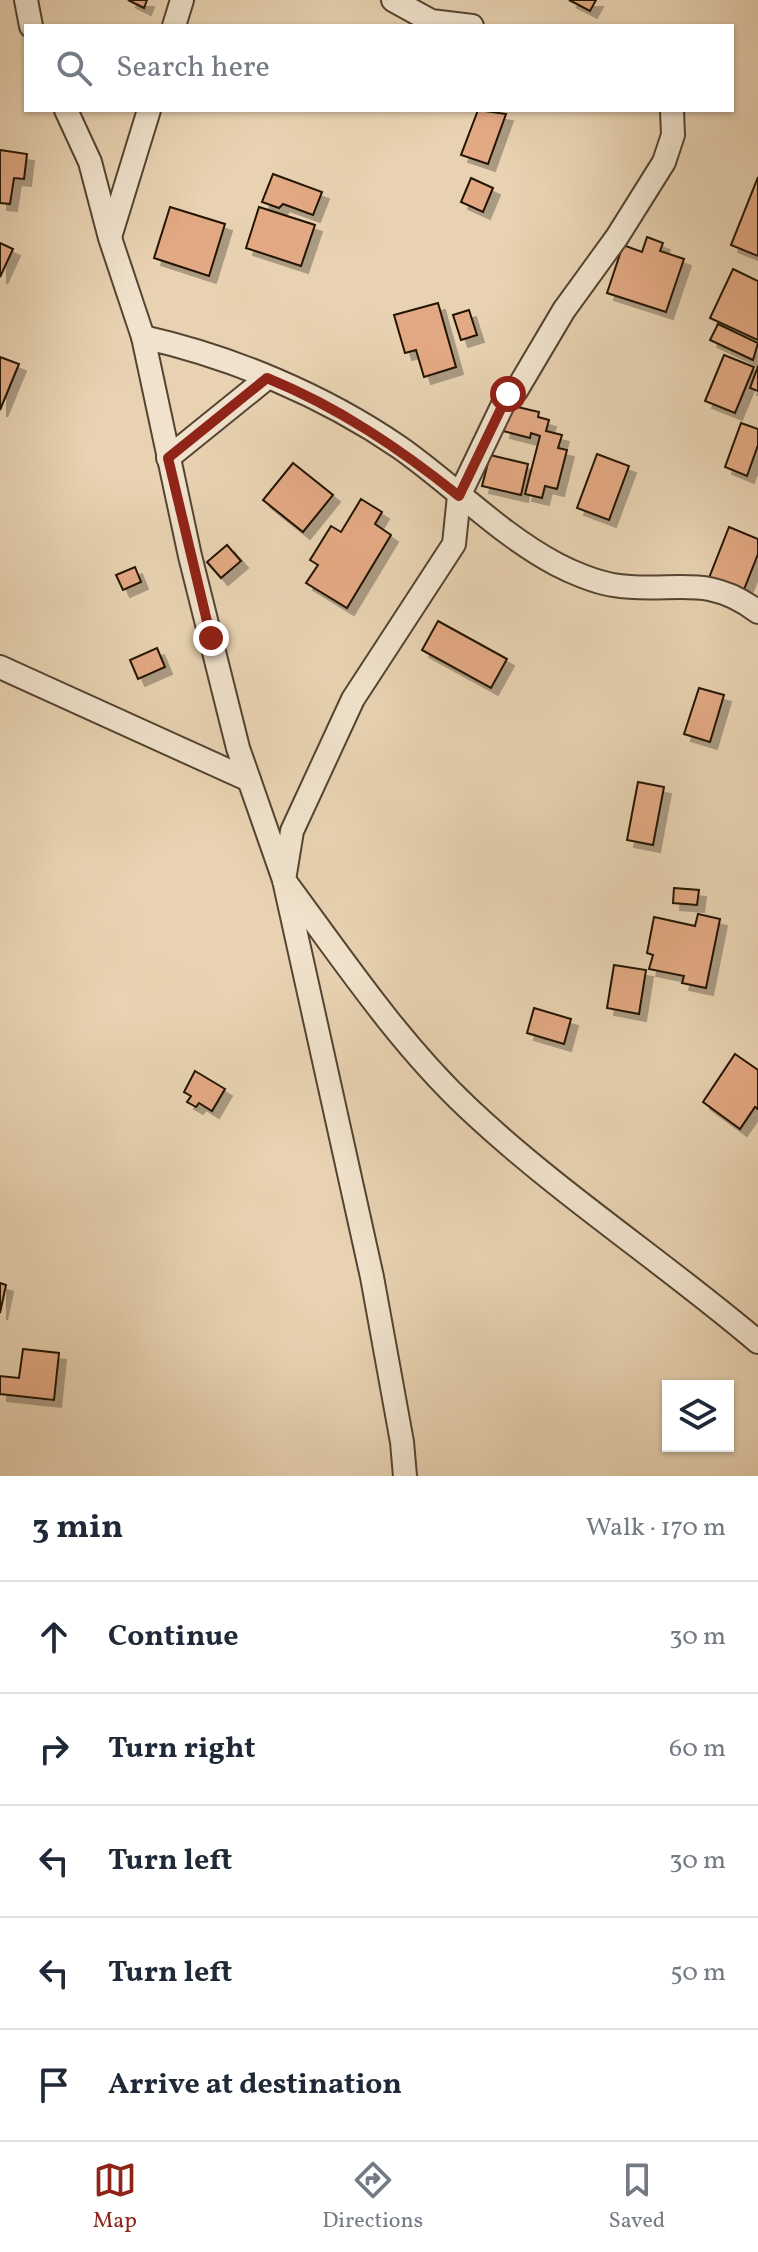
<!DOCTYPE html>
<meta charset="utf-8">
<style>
body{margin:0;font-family:Vollkorn,serif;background:#f2f2f3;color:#1f2937}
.controls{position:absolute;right:24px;bottom:24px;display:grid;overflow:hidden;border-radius:0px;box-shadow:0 2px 6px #0004}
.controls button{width:72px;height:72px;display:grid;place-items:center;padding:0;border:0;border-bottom:2px solid #e0e1e3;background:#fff;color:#1f2937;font:40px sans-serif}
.stop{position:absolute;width:24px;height:24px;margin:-18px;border:6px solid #8f2418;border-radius:50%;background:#fff}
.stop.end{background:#8f2418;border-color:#fff;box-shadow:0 2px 8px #0008}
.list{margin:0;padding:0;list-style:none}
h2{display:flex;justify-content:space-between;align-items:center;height:104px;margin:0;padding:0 32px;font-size:34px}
h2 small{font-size:26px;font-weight:400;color:#747a83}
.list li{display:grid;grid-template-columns:52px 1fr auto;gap:24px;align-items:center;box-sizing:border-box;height:112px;padding:0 32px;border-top:2px solid #e0e1e3}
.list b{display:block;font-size:30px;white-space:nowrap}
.list em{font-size:26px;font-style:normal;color:#747a83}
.icon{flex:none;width:44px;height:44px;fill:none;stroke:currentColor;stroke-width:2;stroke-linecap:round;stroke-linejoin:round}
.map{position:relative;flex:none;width:758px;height:1476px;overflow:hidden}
.search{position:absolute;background:#fff;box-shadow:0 2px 6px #0004;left:24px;right:24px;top:24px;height:88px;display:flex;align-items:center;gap:20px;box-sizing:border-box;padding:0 28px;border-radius:0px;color:#747a83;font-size:30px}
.sheet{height:664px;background:#fff}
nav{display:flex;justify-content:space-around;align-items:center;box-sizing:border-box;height:112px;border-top:2px solid #e0e1e3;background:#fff;font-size:22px;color:#747a83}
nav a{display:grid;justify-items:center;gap:4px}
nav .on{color:#8f2418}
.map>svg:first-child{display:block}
</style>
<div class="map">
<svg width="758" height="1476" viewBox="0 0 758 1476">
<defs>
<filter id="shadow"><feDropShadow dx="7" dy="7" stdDeviation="0" flood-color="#0004"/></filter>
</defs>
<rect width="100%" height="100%" fill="#e8d2b1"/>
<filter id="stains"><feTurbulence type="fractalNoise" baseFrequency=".0025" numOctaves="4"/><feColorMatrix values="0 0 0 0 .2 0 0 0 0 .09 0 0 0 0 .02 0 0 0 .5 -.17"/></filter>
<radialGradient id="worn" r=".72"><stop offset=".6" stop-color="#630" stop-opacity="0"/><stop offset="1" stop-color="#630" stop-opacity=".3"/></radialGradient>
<g fill="#e3a984" stroke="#221406" stroke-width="2" filter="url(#shadow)">
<polygon points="128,0 147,0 144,8"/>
<polygon points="569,0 596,0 590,11"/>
<polygon points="478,110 506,114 488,164 461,155"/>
<polygon points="0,150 27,154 24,179 14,178 10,204 0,203"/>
<polygon points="273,174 322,192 313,215 283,204 279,208 262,202"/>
<polygon points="758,177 758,256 731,245"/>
<polygon points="471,178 493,188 483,212 461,202"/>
<polygon points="170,207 225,224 209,276 154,258"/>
<polygon points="259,207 315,225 301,266 246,248"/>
<polygon points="647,237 663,243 660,251 684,259 666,312 607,293 623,245 642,252"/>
<polygon points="0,243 13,249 0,277"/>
<polygon points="733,269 758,281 758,340 710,318"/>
<polygon points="438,303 456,367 424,377 416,350 405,353 394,315"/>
<polygon points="469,310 477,335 461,340 453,315"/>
<polygon points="718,324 758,343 753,360 710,340"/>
<polygon points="724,355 754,367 735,413 705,401"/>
<polygon points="0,357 19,364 0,410"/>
<polygon points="758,366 758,391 750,388"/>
<polygon points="509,405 539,412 538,417 549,420 546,431 562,435 558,448 567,450 557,489 545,486 542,498 525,494 540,436 531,433 530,438 503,431"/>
<polygon points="741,423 758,429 758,445 747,476 725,467"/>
<polygon points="597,454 629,466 609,520 577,508"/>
<polygon points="490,455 528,464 521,495 482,486"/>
<polygon points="293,463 333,495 303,532 263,500"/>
<polygon points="361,499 382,512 375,524 391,535 347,608 306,583 318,565 310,560 331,526 341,532"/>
<polygon points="729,527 758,539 758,554 743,592 709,578"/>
<polygon points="227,545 241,561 221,578 207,562"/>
<polygon points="135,567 141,582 123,590 116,575"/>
<polygon points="438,621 507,659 491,688 422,650"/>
<polygon points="157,648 165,667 138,679 130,660"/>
<polygon points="699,688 724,695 710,742 684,734"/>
<polygon points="638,782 664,787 653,845 627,840"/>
<polygon points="674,888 699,890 697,905 673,903"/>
<polygon points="698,914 720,919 706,988 682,983 684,976 649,969 653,955 647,953 654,917 695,926"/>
<polygon points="614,965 646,970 639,1014 607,1008"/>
<polygon points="534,1008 571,1019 564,1044 527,1033"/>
<polygon points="735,1054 758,1070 758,1109 755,1107 740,1129 703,1102"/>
<polygon points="195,1071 225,1089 212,1111 199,1103 196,1107 187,1102 191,1096 184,1092"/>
<polygon points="0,1283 6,1285 0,1313"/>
<polygon points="23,1349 59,1353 54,1400 0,1394 0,1376 19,1378"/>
</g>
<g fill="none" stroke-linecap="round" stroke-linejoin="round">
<g stroke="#544431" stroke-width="26">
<g id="street">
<polyline points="26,0 31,26"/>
<polyline points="393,0 431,21 472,26"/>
<polyline points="174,26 182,0"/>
<polyline points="66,110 90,162 110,238 143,337 190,556 238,748 284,880 372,1277 402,1442 405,1476"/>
<path d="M672 110 673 135 664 162 617 237 564 310 516 391 508 394 459 496 454 544 353 699 292 831 284 880C342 958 397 1041 468 1108 558 1193 664 1262 758 1342"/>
<polyline points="110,237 149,110"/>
<path d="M143 337C232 357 323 395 399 447 452 484 498 533 556 564 571 572 595 582 613 585 670 595 705 571 758 612"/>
<polyline points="168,458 267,378"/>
<polyline points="0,667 249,780"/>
</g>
</g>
<use href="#street" stroke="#f0e2cc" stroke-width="22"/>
</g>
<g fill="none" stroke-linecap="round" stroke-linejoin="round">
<path stroke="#8f2418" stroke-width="10" d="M211 638 168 458 267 378C338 407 399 448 459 496L508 394"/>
</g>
<rect width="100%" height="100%" filter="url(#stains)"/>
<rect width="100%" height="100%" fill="url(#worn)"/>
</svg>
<div class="controls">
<button><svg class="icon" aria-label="layers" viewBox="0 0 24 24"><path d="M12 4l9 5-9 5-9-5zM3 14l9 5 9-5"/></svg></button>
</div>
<div class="stop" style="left:508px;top:394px"></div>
<div class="stop end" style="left:211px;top:638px"></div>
<div class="search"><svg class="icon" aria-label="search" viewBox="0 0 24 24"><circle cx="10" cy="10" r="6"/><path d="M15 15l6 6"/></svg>Search here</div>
</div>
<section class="sheet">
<h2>3 min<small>Walk · 170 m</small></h2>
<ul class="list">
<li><svg class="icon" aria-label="ahead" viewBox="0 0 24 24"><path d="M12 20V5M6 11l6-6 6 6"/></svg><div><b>Continue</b></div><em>30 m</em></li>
<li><svg class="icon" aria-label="right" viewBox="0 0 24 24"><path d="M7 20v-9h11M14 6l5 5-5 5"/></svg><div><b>Turn right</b></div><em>60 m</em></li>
<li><svg class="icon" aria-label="left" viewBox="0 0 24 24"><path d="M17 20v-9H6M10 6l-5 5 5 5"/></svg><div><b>Turn left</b></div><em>30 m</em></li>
<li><svg class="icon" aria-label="left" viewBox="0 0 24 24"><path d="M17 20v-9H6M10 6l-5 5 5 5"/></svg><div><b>Turn left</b></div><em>50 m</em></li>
<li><svg class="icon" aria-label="arrive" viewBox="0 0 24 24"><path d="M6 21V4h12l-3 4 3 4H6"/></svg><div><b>Arrive at destination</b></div></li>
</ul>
</section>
<nav>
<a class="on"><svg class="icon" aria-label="map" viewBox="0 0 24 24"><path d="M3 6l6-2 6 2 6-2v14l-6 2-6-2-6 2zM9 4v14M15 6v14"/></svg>Map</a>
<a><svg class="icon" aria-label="directions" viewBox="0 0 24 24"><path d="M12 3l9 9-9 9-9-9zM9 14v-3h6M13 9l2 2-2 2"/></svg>Directions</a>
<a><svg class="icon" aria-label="saved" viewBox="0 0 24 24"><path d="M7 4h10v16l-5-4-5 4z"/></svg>Saved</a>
</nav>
